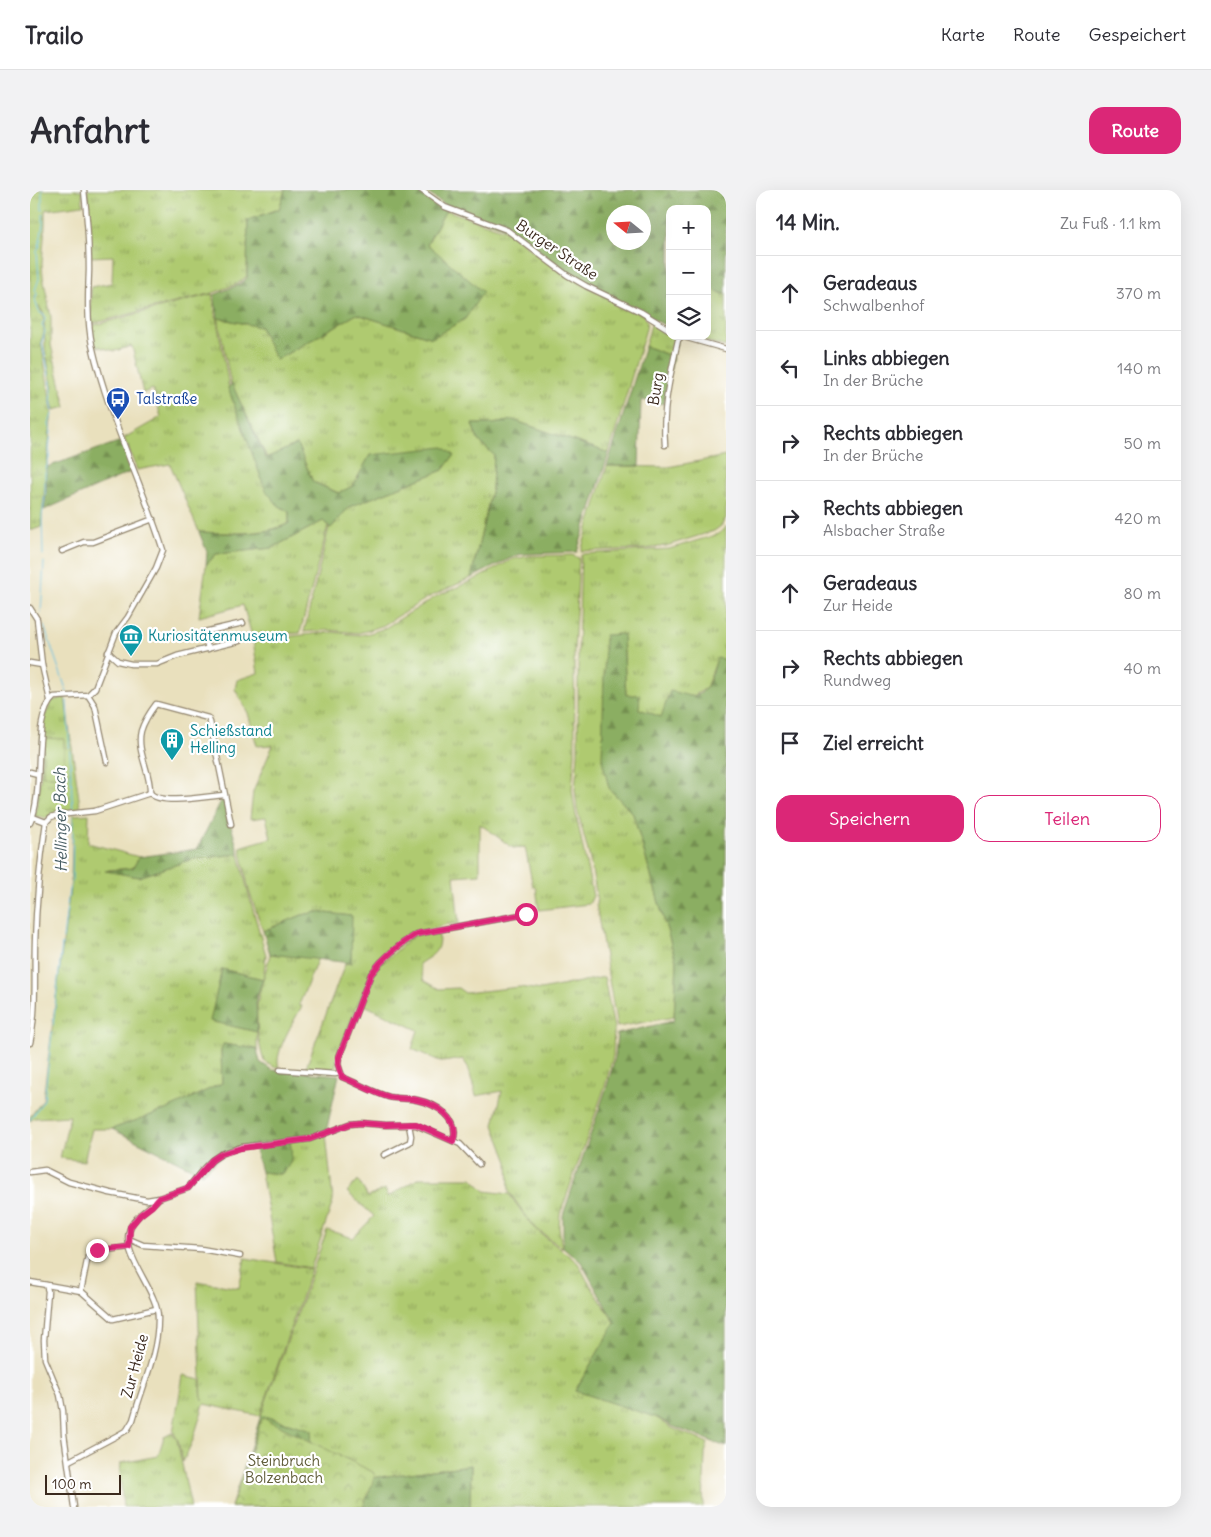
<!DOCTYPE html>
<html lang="de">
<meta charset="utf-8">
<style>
body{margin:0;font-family:Delius,sans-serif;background:#f2f2f3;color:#2b2b33}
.controls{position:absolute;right:15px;top:15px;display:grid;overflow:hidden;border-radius:10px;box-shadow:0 5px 20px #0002}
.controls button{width:45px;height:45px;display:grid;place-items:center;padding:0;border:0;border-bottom:1px solid #e1e1e2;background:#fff;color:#2b2b33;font:25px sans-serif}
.compass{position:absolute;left:576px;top:15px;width:45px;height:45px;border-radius:50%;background:#fff;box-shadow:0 5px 20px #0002;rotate:288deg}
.scale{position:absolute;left:15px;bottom:12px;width:76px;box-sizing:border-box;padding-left:5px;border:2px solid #3b2a1e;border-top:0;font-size:14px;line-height:18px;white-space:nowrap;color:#3b2a1e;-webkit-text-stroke:4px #fff;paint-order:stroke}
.stop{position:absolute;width:15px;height:15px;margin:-11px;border:4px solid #db2777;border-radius:50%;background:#fff}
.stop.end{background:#db2777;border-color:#fff;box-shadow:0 1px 5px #0008}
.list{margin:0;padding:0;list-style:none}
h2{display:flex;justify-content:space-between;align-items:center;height:65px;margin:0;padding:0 20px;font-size:21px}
h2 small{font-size:16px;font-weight:400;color:#7c7c81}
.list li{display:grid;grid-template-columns:32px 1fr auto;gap:15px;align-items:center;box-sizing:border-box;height:75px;padding:0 20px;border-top:1px solid #e1e1e2}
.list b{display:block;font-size:19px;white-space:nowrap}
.list p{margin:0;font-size:16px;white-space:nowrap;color:#7c7c81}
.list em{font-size:16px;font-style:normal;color:#7c7c81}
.actions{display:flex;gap:10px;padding:15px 20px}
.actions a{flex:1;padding:11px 0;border:1px solid #db2777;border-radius:15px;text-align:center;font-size:18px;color:#db2777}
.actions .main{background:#db2777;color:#fff}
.icon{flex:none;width:28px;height:28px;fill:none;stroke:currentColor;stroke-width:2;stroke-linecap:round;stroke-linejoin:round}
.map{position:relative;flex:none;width:696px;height:1317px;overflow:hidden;border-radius:15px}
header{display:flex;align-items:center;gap:30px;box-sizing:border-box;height:70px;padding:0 25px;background:#fff;border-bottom:1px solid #e1e1e2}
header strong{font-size:24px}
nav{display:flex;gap:28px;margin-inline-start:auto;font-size:18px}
.intro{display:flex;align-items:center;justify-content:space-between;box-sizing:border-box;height:120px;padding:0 30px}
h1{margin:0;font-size:35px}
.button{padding:12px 22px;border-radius:15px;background:#db2777;color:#fff;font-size:18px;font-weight:700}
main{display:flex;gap:30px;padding:0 30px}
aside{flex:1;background:#fff;border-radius:15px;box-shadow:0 5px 20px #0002}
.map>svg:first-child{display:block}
</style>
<header>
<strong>Trailo</strong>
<nav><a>Karte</a><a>Route</a><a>Gespeichert</a></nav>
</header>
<div class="intro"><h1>Anfahrt</h1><a class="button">Route</a></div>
<main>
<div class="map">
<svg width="696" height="1317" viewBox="0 0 696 1317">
<defs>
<pattern id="grass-tufts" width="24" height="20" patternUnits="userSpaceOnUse" patternTransform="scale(1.25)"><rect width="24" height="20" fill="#afca70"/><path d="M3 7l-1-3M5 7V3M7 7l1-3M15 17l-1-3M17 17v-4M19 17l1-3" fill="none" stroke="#90a45b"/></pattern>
<pattern id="forest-firs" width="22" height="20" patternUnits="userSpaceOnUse" patternTransform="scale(1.25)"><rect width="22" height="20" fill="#8bae62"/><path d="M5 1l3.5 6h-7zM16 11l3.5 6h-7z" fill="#738e50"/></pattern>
<pattern id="park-crowns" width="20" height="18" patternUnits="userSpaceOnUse" patternTransform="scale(1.25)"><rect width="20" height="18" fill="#afca70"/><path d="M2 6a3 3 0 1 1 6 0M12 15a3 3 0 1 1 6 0" fill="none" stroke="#90a45b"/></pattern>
</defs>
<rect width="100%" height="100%" fill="#fff"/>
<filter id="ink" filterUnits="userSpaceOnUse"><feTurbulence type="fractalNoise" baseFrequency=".02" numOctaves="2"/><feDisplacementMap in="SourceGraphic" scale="10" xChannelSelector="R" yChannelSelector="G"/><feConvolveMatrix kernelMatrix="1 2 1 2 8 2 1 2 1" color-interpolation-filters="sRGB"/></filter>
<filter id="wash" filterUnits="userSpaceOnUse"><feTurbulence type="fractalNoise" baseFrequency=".0096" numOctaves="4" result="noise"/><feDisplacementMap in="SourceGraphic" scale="20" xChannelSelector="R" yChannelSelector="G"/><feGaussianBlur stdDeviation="1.12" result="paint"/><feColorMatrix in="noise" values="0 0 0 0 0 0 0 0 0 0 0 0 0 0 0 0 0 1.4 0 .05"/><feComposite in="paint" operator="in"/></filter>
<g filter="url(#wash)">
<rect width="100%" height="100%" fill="#e9e0bd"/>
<g fill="url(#grass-tufts)" stroke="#757a47">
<polygon points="0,0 52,0 53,15 15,20 15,35 12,74 13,86 21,127 21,155 36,217 24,220 21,209 22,196 15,159 14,124 9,116 13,125 14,143 11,151 22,221 11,337 0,341"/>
<polygon points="57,0 255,0 249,19 218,30 217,86 207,94 183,103 61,134 61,97 82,93 83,66 60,67 59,14"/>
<polygon points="416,20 477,41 535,85 613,125 617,132 616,139 579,263 483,230 463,234 442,234 448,250 464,265 462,298 441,388 397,408 354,435 340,440 328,443 299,440 274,442 299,337 301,338 319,317 413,280 340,265 323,296 309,303 283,292 267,254 237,268 202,195 201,195 188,128 230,137 246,170 327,124 402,148 397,54"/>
<polygon points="677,97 696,105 696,157 657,146 677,146"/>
<path d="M182 104 199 196 198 198 248 315 259 322V333C234 346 196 343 169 342L140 274 107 280 94 248 131 227 123 199 113 203 102 156 85 161 65 156 61 136Z"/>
<polygon points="624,134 640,141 640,146 646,146 647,152 643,167 615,156 621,135"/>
<polygon points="696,266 696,328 691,336 684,341 636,356 615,359 551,361 577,276 638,277"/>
<polygon points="293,331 298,336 270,443 222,446 213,415 169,427 176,375 186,364 242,358"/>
<polygon points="696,336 696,470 687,469 676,498 631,527 609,519 596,505 593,444 579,598 603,624 647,774 644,827 587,837 566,714 567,707 559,665 547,619 545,599 548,564 548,462 551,364 639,359 689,344"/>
<polygon points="542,365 549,368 544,462 545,564 542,599 545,620 563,706 559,714 509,720 506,697 503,697 495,657 483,658 450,634 450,684 424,686 429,734 418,734 386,743 362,761 337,791 309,860 305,879 302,882 275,880 315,774 321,773 321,726 287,722 272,725 233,741 219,701 210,657 241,648 236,627 220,629 223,602 243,555 227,556 218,523 205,499 207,490 228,483 223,450 303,442 330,445 340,443 355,438 407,406 448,388 483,369 499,366"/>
<polygon points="35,507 50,616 54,619 26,623 15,628 5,626 11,583 11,536 21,511"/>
<polygon points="59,624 58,653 109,667 103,678 78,680 109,687 163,669 209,664 218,702 236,765 233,789 192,779 181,831 227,842 227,859 194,854 191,861 192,893 138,919 82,939 62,939 54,971 30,968 40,926 4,928 0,931 0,927 13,910 41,690 43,625"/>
<path d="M403 742 409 746C409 764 403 764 389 774L394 791 409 799 428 798 435 803 489 797 511 800 574 787 584 838 583 866 575 896 530 1025 529 1037 532 1058 504 1037 479 1002 478 972 464 935 472 901 446 906 438 877 433 869 412 872 382 859 388 840 330 813 347 778 380 749 386 745Z"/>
<path d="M240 764 288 768 269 815 272 816C265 829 243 864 249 877H244L234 871C228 855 225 825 228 809 231 794 237 779 240 764Z"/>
<polygon points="296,944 303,1011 281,1078 247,1072 231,982 251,984 260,952"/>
<polygon points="389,988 442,988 455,1001 479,1004 504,1038 548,1073 557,1090 585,1133 545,1201 624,1226 642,1238 678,1253 675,1263 673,1317 440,1317 441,1275 327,1290 279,1270 282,1240 231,1225 297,1040 323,1048 344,1026 317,1002 328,990 338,1007 355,999 358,1007"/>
<polygon points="215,1068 281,1079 230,1226 174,1214 163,1250 153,1272 148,1250 143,1242 153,1185 170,1189 172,1210 167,1091 209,1098"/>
<polygon points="142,1243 147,1250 161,1317 93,1317 90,1283 91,1273 128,1266 134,1247"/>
</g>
<g fill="url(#forest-firs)" stroke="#636c40" fill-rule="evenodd">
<polygon points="255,0 388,0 416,20 397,54 453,102 435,129 402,148 327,124 246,170 230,137 188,128 184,105 208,95 217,88 218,30 249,19"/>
<path d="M393 0H696V105L677 97V19H640V138L548 89 478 39 418 17ZM584 22H614V52H584Z"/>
<polygon points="615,156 643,167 634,214 611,210 609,276 577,276"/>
<path d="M202 194 236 268 267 254 283 292 308 303 323 296 340 265 414 257 424 265 413 280 319 317 301 338 293 331 242 358 186 364 176 375 177 362 169 342C195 343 236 347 259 333V322L248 315 236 301 198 198Z"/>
<polygon points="483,230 579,263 547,362 496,364 487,365 441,388 462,298 464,265 448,250 442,234 463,234"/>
<polygon points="91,251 103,281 14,320 16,305 17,277"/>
<path d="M593 444 596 505H610L609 519 631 527 640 501C647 502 654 505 660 506 678 508 683 481 687 468L696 470V1257L642 1236 628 1228 545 1201 585 1133 551 1072 533 1057V1025L577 896 585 867 587 844 643 831 644 827 647 774 603 624 579 598 572 570 575 445Z"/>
<polygon points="193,607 209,664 163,669 109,687 75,681 103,678 109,667 167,659"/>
<polygon points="287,722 322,726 321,773 240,764 233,741 272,725"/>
<polygon points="192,779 233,789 226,809 227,842 180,831"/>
<path d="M193 854 227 859 230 872 242 880 309 885 296 942C264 953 227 948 197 964 188 968 180 977 173 984L82 939 138 919 192 893 191 861Z"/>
<path d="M260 952C263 966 262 975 251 984L231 982 224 956Z"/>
<polygon points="231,1225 282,1240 279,1270 327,1290 441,1275 440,1317 201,1317"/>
</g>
<polygon fill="url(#park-crowns)" stroke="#757a47" points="233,1228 343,1282 345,1286 333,1317 201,1317 231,1231"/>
<polygon fill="#afca70" stroke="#757a47" points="13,548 34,549 34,586 13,586"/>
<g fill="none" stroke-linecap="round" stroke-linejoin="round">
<g stroke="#67c1e5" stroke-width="1">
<polyline points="12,20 12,0"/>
<polyline points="13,24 13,34 9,58 7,61 9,89 5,100 7,104 5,110 9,122 14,125 15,129 12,135 15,141 12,152 22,199 21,211 23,221 19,234 21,241 19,260 20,264 15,283 15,305 12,327 13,365"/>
<polyline points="11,423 14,372"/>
<polyline points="14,436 37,502"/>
<polyline points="37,511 43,622"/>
<polyline points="33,749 39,700 42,692 43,626"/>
<polyline points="23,835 32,754"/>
<polyline points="0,930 14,910 22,842"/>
</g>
</g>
</g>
<g filter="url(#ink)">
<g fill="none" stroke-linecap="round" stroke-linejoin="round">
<g stroke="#92856e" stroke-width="7">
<g id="minor">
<polyline points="391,0 415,17 477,40 537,85 556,96 611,122 640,140"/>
<polyline points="650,146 696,159"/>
<path d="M635 255C632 217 640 187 648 150L651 147"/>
<polyline points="32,361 54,352 63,352 123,329"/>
<polyline points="0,418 7,429 12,475 20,510"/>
<polyline points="178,459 174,442 213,433"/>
<polyline points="78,462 88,471 101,474 127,474 147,466 209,451"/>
<polyline points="0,473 12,475"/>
<polyline points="58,505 65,516 77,572"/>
<polyline points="0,582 8,584"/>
<path d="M120 603C121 582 106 562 111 541 114 531 120 522 126 514L178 528 180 532 201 634"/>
<path d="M120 603C131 616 178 606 194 605"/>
<polyline points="3,627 16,632"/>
<polyline points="16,632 21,627 28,625 65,621 120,603"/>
<path d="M0 633C16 601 0 528 24 507L58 505 65 498 86 443 98 427 126 378 133 360C111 291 78 226 62 155 57 130 58 105 59 80 59 53 57 26 54 0"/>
<path d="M0 853C7 820 4 787 5 753 6 713 10 672 16 632"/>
<polyline points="250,880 305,884 311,883"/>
<path d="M423 951C431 928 406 914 387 910 378 908 368 909 359 907 344 903 327 893 312 887L308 874 309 867 341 784C352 769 370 754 386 744L496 724"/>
<polyline points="354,965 380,952 381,946 379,935"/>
<polyline points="0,982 15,980 39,992 80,1003 117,1010 129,1008 158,998 174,978 182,970 191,964 211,957 280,949 320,934 331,933 356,935 386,935 430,954 449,974"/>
<polyline points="99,1049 113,1055 171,1059 210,1066"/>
<polyline points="99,1057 62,1062 58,1066 51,1101 83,1129 126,1119"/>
<polyline points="0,1092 51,1101"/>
<polyline points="16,1095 18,1101 14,1150 15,1169 30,1205 33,1221 34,1244 44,1317"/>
<path d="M39 1271 90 1244 97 1240 103 1230C112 1197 128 1164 128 1129 129 1100 87 1063 101 1036 107 1024 120 1018 128 1009"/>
</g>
</g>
<use href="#minor" stroke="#fff" stroke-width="4.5"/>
</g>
</g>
<g fill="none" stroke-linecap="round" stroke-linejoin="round" filter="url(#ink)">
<path stroke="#db2777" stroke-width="6" d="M67 1060 99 1057 100 1037 110 1025 122 1016 129 1008 158 998 182 970 191 964 211 958 280 949 320 934 331 933 356 935 386 934 423 951C431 928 406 914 387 910 378 908 368 909 359 907 344 903 327 893 312 887L308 874 309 867 341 784C352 769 370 754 386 744L496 724"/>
</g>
<defs>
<g id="bus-pin" transform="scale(1.25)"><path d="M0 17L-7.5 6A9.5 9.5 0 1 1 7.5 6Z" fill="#1a4fb4" stroke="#fff"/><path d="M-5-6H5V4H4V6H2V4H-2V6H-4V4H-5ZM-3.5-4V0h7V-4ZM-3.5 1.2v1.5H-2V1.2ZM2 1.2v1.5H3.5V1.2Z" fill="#fff"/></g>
<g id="museum-pin" transform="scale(1.25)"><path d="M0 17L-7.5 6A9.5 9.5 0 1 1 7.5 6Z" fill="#0f9aa8" stroke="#fff"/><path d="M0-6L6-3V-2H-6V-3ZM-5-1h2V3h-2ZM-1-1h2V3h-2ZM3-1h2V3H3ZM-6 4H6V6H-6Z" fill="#fff"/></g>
<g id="building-pin" transform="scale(1.25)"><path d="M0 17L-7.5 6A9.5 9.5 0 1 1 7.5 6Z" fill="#0f9aa8" stroke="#fff"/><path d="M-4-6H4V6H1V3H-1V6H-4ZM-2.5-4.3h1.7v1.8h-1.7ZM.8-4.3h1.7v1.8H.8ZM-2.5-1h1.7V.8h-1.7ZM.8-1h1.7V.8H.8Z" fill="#fff"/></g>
</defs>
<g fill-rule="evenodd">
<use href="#bus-pin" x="88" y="209"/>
<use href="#museum-pin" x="101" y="446"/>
<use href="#building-pin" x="142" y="550"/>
</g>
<g text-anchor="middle" stroke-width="4.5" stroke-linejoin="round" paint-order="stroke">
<g font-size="15" fill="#3b2a1e" stroke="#fff">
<text transform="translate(527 60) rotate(34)" y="5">Burger Straße</text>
<text transform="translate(626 199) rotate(-81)" y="5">Burg</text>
<text transform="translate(105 1176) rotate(-75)" y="5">Zur Heide</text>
</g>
<g font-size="15" fill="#164399" stroke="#fff" text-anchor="start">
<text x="106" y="214">Talstraße</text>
</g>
<g font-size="15" fill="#0d838f" stroke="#fff" text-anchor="start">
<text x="118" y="451">Kuriositätenmuseum</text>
<text x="160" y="546">Schießstand<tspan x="160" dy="17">Helling</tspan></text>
</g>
<g font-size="15" fill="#5e5a37" stroke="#fff">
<text x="254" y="1276">Steinbruch<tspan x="254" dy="17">Bolzenbach</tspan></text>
</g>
<g font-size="16" font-style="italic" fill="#4a5f64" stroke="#fff">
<text transform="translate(30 630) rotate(-91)" y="6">Hellinger Bach</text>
</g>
</g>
</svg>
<div class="controls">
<button>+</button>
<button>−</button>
<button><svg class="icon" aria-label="layers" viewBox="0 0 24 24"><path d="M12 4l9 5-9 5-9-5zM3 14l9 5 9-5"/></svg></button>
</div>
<svg class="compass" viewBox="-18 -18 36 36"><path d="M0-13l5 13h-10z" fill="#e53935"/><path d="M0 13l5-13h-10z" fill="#7c7c81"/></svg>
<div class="scale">100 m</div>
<div class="stop" style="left:496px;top:724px"></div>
<div class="stop end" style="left:67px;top:1060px"></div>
</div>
<aside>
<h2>14 Min.<small>Zu Fuß · 1.1 km</small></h2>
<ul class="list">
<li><svg class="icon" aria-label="ahead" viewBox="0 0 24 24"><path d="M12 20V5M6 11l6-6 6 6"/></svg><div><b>Geradeaus</b><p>Schwalbenhof</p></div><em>370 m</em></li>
<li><svg class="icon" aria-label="left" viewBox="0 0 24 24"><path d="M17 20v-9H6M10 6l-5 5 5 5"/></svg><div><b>Links abbiegen</b><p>In der Brüche</p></div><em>140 m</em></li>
<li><svg class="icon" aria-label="right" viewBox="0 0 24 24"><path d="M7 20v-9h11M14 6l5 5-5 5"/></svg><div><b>Rechts abbiegen</b><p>In der Brüche</p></div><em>50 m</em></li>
<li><svg class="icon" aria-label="right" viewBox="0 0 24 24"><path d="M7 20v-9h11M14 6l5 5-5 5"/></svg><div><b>Rechts abbiegen</b><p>Alsbacher Straße</p></div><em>420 m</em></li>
<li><svg class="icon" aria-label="ahead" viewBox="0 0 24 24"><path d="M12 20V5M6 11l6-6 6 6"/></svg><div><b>Geradeaus</b><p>Zur Heide</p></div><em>80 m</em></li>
<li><svg class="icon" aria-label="right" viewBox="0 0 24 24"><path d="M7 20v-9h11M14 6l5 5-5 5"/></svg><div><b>Rechts abbiegen</b><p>Rundweg</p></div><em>40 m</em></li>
<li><svg class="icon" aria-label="arrive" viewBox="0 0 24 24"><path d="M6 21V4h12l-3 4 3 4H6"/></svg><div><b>Ziel erreicht</b></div></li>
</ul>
<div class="actions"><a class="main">Speichern</a><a>Teilen</a></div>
</aside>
</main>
